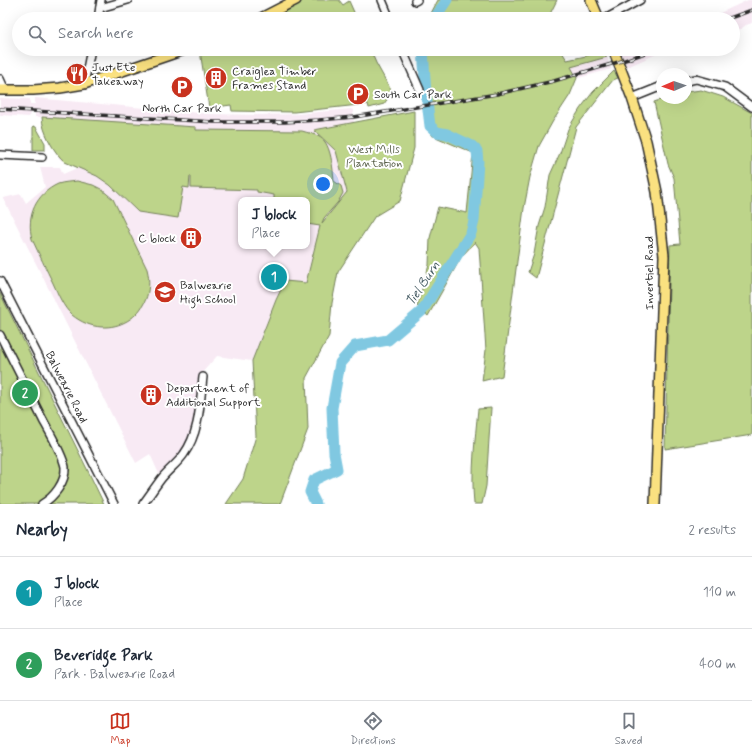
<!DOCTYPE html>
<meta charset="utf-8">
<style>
body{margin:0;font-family:Mynerve,sans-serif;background:#f6f6f7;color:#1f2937}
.compass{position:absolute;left:656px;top:68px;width:36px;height:36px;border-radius:50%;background:#fff;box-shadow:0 4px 16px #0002;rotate:268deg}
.you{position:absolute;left:323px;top:184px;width:14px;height:14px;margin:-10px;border:3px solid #fff;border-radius:50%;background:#1a73e8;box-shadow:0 0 0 6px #1a73e833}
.badge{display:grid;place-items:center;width:26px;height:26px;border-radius:50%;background:#c8321e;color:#fff;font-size:13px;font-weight:700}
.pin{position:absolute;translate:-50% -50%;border:2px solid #fff;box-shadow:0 1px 4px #0006}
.popup{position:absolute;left:238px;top:197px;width:72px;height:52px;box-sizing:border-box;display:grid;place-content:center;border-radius:8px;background:#fff;filter:drop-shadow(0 1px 3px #0005);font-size:13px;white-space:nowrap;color:#747a83}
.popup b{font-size:15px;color:#1f2937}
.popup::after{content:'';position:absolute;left:50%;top:100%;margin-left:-8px;border:8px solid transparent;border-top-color:#fff}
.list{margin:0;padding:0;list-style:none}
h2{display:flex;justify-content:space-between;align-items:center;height:52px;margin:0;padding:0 16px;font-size:17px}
h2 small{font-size:13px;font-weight:400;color:#747a83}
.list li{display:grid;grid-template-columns:26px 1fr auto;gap:12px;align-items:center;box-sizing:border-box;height:72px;padding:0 16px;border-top:1px solid #e0e1e3}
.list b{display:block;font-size:15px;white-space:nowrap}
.list p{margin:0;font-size:13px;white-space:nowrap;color:#747a83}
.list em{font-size:13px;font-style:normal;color:#747a83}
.icon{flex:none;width:22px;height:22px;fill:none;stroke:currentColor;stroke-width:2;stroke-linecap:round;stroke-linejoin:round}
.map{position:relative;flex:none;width:752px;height:504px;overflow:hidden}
.search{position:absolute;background:#fff;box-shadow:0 4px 16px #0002;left:12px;right:12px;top:12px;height:44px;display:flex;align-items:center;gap:10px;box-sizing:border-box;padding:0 14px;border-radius:22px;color:#747a83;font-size:15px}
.sheet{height:196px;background:#fff}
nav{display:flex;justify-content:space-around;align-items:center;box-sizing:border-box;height:56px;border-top:1px solid #e0e1e3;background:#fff;font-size:11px;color:#747a83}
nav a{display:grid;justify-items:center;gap:2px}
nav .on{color:#c8321e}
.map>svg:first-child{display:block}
</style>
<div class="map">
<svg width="752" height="504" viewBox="0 0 752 504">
<rect width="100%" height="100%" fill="#fff"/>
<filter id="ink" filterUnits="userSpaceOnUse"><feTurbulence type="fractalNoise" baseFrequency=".025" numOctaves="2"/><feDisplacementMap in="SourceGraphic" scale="8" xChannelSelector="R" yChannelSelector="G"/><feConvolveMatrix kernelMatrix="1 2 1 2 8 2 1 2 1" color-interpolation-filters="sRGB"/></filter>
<g filter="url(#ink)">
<g fill="#f8eaf4" fill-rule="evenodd">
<polygon points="748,0 752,0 752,23 746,25 734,34 733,19 707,19"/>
<polygon points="618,49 668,49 627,67"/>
<polygon points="607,57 611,69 568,81 569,67"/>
<path d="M0 98 30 99V104H35V98L210 114 257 115 297 114 351 109 353 110 354 123 315 130 336 151 347 192 320 226 306 283 285 281 276 300 252 361 217 356 200 375 196 411 192 428 187 444 175 461 159 474 150 454 136 463 3 198 21 194 26 203 45 187 40 167H60L63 174 77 168 65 162 60 159 46 136 42 123V117H35V113H30L29 117 0 115ZM241 200H307V246H241Z"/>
</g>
<g fill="#bdd48a" stroke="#74805a">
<polygon points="302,0 339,0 343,5 349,1 357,19 271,19 290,9"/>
<polygon points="438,0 557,0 551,12 549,19 428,19"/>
<polygon points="204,49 370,49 376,63 392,92 384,104 369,108 368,104 294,112 232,111 231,105 209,108 200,51"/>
<polygon points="420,49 561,49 562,52 567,60 586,56 604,49 607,57 571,67 577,78 570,95 553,121 539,146 530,177 524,208 502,376 482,381 486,350 479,248 475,242 462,256 428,316 417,306 429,265 430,238 438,207 467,213 473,153 431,135 428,126"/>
<polygon points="614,71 618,78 613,80 576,127 536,278 528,272 534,254 539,226 545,207 550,175 560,153 568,129 580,109 593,92"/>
<polygon points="701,90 723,97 752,113 752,435 665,449 670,245 680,244 674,178 668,164 654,102 666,98 686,98 686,92"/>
<path d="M414 111V148L400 201 375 216 338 272 332 303 329 336 306 378 308 429 280 504H226L243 479 256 436 252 361 276 300 285 281 306 283 320 226 307 224V200H274V195L257 192V190L191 188V176H190L189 188 183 187 178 218 138 212 110 185 97 176 65 162C54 153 42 131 42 117L196 127V130L302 131C308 133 316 134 321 138 331 144 333 169 334 181L341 186 343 193 338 202 324 218 322 223 347 192 336 151 314 130Z"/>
<polygon points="33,126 36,127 45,143 45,150 33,150"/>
<path d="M77 181 93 185 101 189 113 199 147 269C159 315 109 345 72 315 63 307 58 294 53 283 46 269 39 254 32 239 26 216 36 194 58 184 64 182 70 182 77 181Z"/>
<polygon points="0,293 90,475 104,504 0,504"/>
<path d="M491 408 486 486 482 504H474C471 472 475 440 478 409Z"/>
</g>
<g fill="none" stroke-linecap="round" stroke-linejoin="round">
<g stroke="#80c8e1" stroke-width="11">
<polyline points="434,19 447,0"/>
<polyline points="316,504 310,492 314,480 337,469 334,453 332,408 340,363 355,346 388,340 422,311 471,233 474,221 478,162 477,151 472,146 447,134 437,132 430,126 426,93 423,49"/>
</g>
<g stroke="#2b2b2b" stroke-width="10">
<g id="minor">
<polyline points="382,0 390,19"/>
<polyline points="415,1 417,0"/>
<polyline points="100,8 128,0"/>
<polyline points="98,19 101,0"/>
<polyline points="605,19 640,0"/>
<polyline points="402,49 420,90"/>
<polyline points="0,79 5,90"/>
<polyline points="686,81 696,79 725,87 752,107"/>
<polyline points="84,84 91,49"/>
<polyline points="632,98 662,86"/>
<polyline points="0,155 42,157"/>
<polyline points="0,281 114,504"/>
<path d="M0 335C14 363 29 392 43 420 49 431 63 455 65 467 66 482 54 497 42 504"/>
<path d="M143 504C149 496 155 487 161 479 168 470 178 463 184 454 200 432 200 402 203 377"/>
</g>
</g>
<g stroke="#2b2b2b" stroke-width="12">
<g id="major">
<polyline points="591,0 599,19"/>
<polyline points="259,19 296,0"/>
<polyline points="613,49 632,98 646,141 657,192 664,256 655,504"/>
<polyline points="0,90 33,90 60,88 84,84 187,49"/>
</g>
</g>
<use href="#minor" stroke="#fff" stroke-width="7"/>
<use href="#major" stroke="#fae180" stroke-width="9"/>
<g stroke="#2b2b2b" stroke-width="3.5">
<g id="rail">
<polyline points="727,19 752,10"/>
<polyline points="0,109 214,122 285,122 319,120 354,117 497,94 554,81 625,60 656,49"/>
</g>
</g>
<use href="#rail" stroke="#fff" stroke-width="2" stroke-dasharray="6" stroke-linecap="butt"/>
</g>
</g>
<defs>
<g id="restaurant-disc" transform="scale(1.15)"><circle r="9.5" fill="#c8321e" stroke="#fff"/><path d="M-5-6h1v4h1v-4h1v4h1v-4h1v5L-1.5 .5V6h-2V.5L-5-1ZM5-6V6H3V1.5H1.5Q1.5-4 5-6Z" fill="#fff"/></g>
<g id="building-disc" transform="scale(1.15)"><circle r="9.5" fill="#c8321e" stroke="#fff"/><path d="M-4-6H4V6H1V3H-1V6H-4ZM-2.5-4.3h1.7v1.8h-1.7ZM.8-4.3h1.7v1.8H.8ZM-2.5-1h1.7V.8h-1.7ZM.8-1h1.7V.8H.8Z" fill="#fff"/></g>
<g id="parking-disc" transform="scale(1.15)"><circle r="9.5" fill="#c8321e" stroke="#fff"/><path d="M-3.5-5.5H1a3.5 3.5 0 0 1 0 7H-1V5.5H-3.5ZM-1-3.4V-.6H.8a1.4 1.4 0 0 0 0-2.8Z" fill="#fff"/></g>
<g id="school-disc" transform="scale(1.15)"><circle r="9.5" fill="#c8321e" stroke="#fff"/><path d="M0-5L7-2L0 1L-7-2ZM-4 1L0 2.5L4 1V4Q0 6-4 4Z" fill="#fff"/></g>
</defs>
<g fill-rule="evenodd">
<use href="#restaurant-disc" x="77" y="74"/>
<use href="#building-disc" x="216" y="78"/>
<use href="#parking-disc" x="182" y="87"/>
<use href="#parking-disc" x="358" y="94"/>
<use href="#building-disc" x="191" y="238"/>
<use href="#school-disc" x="165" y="292"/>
<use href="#building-disc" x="151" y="395"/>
</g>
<g text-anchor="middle" stroke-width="4" stroke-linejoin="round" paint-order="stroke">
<g font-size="12" fill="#2b2b2b" stroke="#fff" text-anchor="start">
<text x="92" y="71">Just Ete<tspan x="92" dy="14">Takeaway</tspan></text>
<text x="232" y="75">Craiglea Timber<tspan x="232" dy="14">Frames Stand</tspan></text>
<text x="374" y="98">South Car Park</text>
<text x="182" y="112" text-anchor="middle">North Car Park</text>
<text x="176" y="242" text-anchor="end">C block</text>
<text x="180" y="289">Balwearie<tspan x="180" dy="14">High School</tspan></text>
<text x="166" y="392">Department of<tspan x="166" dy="14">Additional Support</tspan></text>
</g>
<g font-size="12" fill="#575e48" stroke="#fff">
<text x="374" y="153">West Mills<tspan x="374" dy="14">Plantation</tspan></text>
</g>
<g font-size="12" fill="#2b2b2b" stroke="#fff">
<text transform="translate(649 273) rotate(-90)" y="4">Invertiel Road</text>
<text transform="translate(67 387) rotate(63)" y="4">Balwearie Road</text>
</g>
<g font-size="13" font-style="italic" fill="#445a62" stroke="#fff">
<text transform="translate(422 283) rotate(-56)" y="5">Tiel Burn</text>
</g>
</g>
</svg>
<svg class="compass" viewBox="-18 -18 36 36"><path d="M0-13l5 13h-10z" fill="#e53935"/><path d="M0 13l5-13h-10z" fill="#747a83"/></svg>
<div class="you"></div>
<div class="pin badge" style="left:274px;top:277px;background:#0f9aa8">1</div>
<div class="popup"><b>J block</b>Place</div>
<div class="pin badge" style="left:25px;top:393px;background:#2e9e5b">2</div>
<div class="search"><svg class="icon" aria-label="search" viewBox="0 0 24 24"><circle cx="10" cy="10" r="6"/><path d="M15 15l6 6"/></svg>Search here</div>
</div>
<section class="sheet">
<h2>Nearby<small>2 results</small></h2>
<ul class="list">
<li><span class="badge" style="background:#0f9aa8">1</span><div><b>J block</b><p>Place</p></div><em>110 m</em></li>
<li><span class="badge" style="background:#2e9e5b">2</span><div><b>Beveridge Park</b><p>Park · Balwearie Road</p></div><em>400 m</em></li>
</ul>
</section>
<nav>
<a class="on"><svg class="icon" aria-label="map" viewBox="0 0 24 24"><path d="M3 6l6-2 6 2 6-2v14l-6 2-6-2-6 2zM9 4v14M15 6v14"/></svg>Map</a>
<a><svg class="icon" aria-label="directions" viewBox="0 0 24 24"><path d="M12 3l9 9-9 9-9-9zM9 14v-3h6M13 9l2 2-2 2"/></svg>Directions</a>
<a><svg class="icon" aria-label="saved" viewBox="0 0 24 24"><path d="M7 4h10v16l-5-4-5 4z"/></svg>Saved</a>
</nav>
